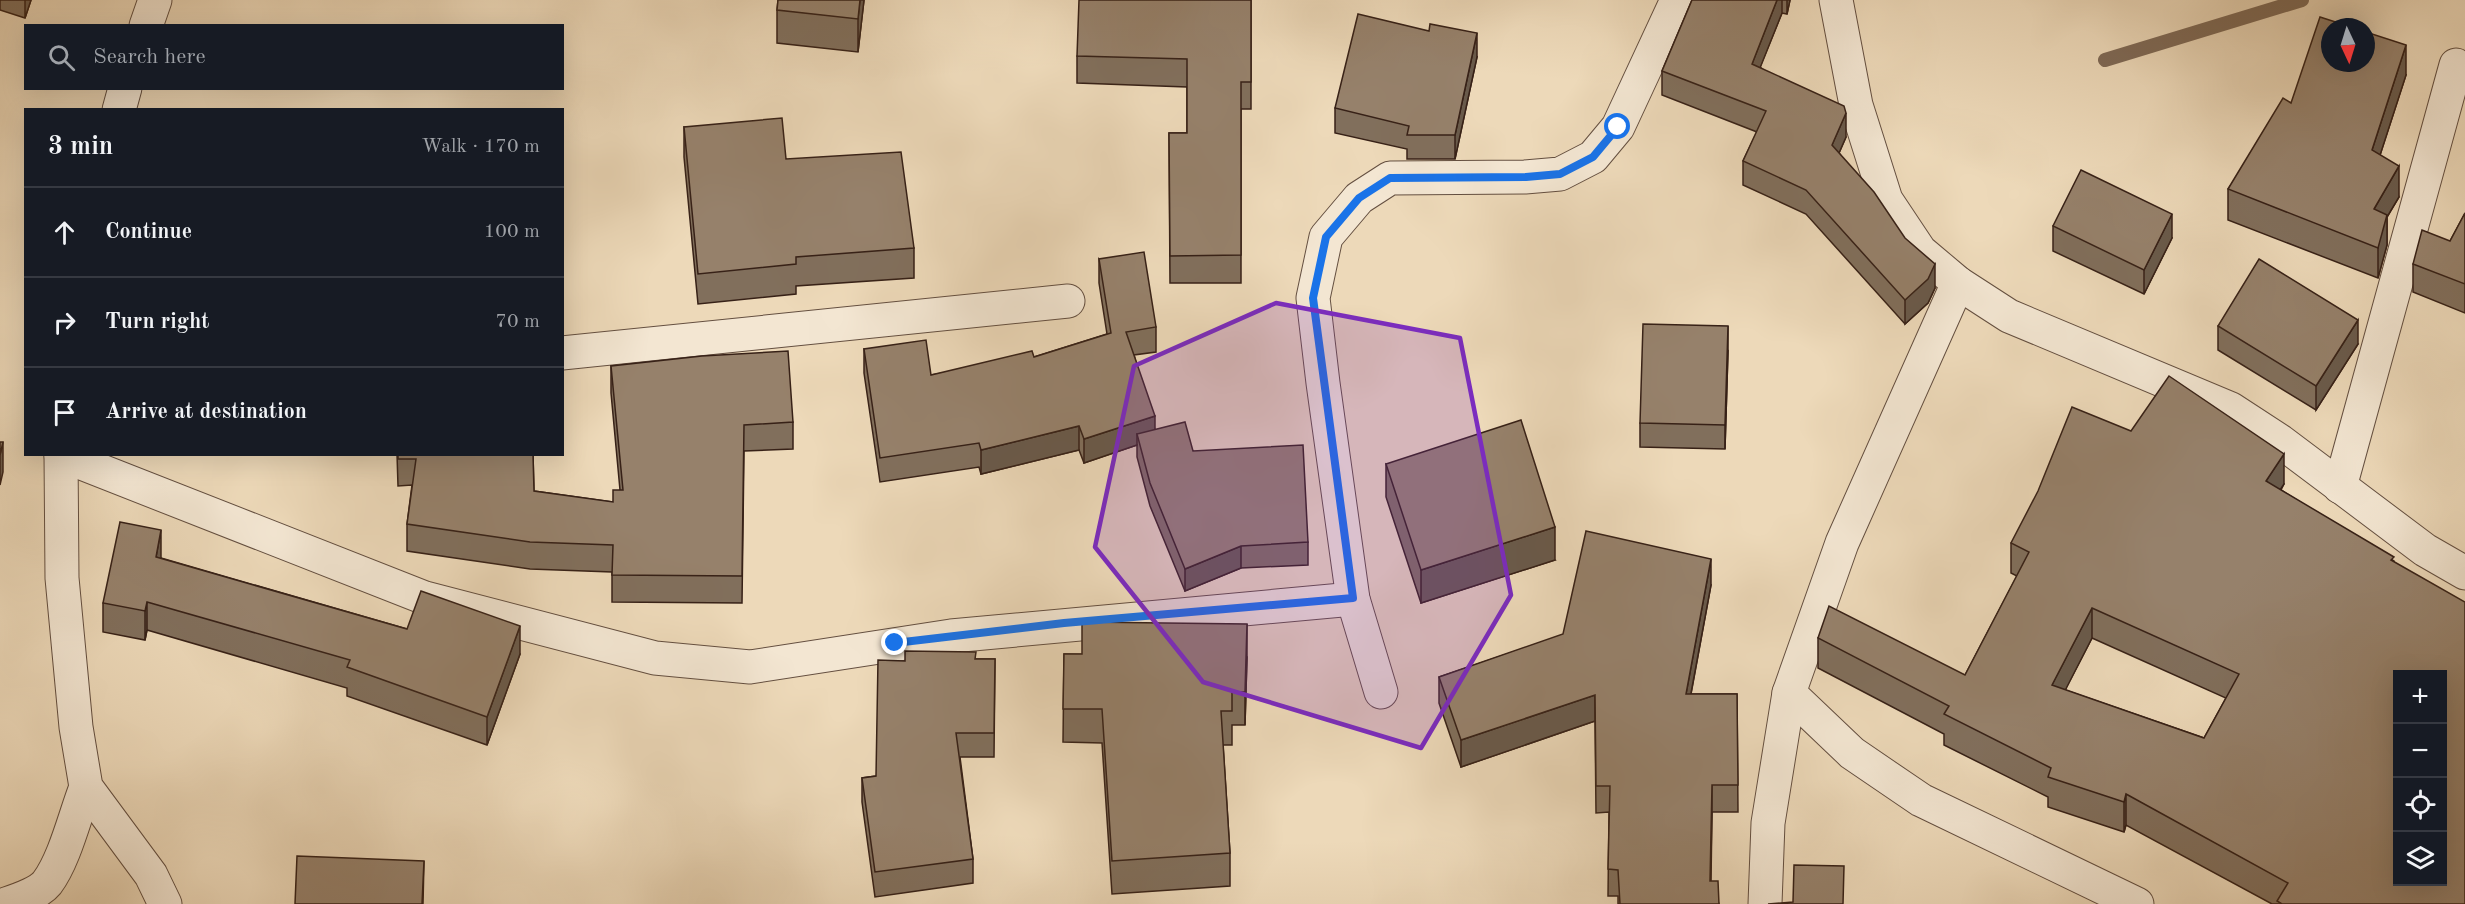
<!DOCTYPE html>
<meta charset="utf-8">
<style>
body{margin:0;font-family:"Old Standard TT",serif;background:#20242c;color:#f1f3f6}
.controls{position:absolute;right:18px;bottom:18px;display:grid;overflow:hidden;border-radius:0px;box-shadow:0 6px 24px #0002}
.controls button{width:54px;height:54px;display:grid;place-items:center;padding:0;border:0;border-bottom:2px solid #363941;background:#171b24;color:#f1f3f6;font:30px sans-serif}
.compass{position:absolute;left:2321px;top:18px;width:54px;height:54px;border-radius:50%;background:#171b24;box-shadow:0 6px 24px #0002;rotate:176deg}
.stop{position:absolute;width:18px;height:18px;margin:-14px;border:4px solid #1a73e8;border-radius:50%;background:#fff}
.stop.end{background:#1a73e8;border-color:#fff;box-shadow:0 2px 6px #0008}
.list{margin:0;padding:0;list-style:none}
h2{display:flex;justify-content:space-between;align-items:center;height:78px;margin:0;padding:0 24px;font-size:26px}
h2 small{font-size:20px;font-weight:400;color:#9ea1a6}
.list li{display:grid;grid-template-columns:39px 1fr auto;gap:18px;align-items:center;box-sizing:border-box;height:90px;padding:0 24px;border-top:2px solid #363941}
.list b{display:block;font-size:22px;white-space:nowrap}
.list em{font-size:20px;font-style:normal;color:#9ea1a6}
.icon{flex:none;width:33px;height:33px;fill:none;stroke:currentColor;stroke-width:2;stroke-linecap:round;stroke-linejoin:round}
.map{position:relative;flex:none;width:2465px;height:904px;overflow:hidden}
.search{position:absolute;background:#171b24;box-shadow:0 6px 24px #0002;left:24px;top:24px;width:540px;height:66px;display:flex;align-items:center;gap:15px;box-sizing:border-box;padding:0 21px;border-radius:0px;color:#9ea1a6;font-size:22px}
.panel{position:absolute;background:#171b24;box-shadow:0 6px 24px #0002;left:24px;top:108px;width:540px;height:348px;border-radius:0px}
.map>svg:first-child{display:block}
</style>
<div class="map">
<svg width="2465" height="904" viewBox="0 0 2465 904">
<rect width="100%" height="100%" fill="#edd9b9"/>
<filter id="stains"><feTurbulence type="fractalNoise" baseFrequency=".00333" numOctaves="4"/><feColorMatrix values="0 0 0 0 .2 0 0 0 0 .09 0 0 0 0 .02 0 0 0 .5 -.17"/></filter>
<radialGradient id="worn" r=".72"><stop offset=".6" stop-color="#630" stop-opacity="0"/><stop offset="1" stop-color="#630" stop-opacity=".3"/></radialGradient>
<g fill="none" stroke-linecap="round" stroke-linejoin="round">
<polyline stroke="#7f6a57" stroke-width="14" points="2105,60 2302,0"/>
<g stroke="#644f40" stroke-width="35">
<g id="street">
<polyline points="1836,0 1856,105 1886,200 1920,251 1958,283 2009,316 2231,409 2280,441 2425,550 2465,573"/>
<polyline points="146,26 155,0"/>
<polyline points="119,110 125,88"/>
<polyline points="562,353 1068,301"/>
<polyline points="61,454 62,578 76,727 86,787 151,875 165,904"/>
<polyline points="61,455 425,598 655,658 750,667 951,636 1353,599"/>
<polyline points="2340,487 2456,65"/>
<polyline points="1381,692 1353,599 1323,383 1313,298 1326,237 1359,198 1390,178 1525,177 1560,174 1593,157 1618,127 1677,0"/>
<polyline points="1789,693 1852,753 1921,800 2137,904"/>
<path d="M6 904C18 900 39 893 47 883 65 859 75 815 86 787"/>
<polyline points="1765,904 1768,823 1789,693 1842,543 1958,283"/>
</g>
</g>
<use href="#street" stroke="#f3e6d2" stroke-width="33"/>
</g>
<g fill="#816f5c" stroke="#372117" stroke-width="1.5" fill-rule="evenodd">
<polygon points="0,0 31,0 25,18 0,10"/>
<polygon points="778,0 864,0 858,52 777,43 777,10"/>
<polygon points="1251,0 1251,109 1241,109 1241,283 1170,283 1169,133 1187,133 1187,87 1077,83 1077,56"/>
<polygon points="1692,0 1790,0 1787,14 1782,13 1760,67 1846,137 1839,153 1935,288 1928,303 1905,324 1806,214 1743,185 1743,161 1757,132 1662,95 1662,71"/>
<polygon points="1477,57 1455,159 1407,159 1407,149 1335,133 1335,108"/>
<polygon points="2406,75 2380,155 2399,197 2387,217 2387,245 2378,278 2228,220 2228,189 2291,103"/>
<polygon points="684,127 786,159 914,248 914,278 796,286 796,294 698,304 684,157"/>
<polygon points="2465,213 2465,313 2413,292 2413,264 2450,241"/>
<polygon points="2053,226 2172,238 2144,294 2053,251"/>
<polygon points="1099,259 1156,327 1156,352 1134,355 1155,430 1193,451 1308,542 1308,565 1241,568 1185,591 1150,506 1137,457 1137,445 1084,463 1079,450 981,474 979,467 880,482 864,373 864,349 931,375 1034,357 1107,334 1099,283"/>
<polygon points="2218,326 2358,344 2316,410 2218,350"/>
<polygon points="1728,351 1725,449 1640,447 1640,423"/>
<polygon points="611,366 793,422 793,449 744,451 742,603 612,602 612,572 530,569 407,551 407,524 412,485 398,486 397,454 533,454 534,491 613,502 620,490 611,393"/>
<path d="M2131 431 2284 484 2281 490 2394 561 2465 904H2272L2126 825 2124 832 2048 807V797L1944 745V734L1818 668V638L1965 675 2017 576 2011 573V543ZM2092 638 2226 698 2204 738 2065 690Z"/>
<polygon points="1386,464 1555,560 1421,603 1386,497"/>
<polygon points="161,558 407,629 520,654 487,745 347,696 347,688 147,630 145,640 103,632 103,603"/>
<polygon points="1711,585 1691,694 1737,694 1738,812 1712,812 1711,881 1719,904 1618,904 1618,896 1608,896 1609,812 1596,813 1595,721 1461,767 1439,703 1439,677"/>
<polygon points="1064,654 1247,657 1245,725 1232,725 1232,745 1223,745 1230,853 1230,886 1112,894 1102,743 1063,742"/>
<polygon points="976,659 995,659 994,757 960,757 973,859 973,883 875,897 862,802 862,778 876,776"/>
</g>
<g fill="#695a4b" stroke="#372117" stroke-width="1.5">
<polygon points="25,0 31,0 25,18"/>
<polygon points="860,0 864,0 858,52 858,19"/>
<polygon points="1777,0 1782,0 1782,13 1752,88 1752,64"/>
<polygon points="1787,0 1790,0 1787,14"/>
<polygon points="1477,33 1477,57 1455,159 1455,135"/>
<polygon points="2406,45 2406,75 2372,180 2372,150"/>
<polygon points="1846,113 1846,137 1832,169 1832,145"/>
<polygon points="2399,166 2399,197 2387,217 2387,245 2378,278 2378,248 2374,209"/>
<polygon points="2172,214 2172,238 2144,294 2144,270"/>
<polygon points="1935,264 1935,288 1928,303 1905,324 1905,300"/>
<polygon points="2358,320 2358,344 2316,410 2316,386"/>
<polygon points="1728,326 1728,351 1725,449 1725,425"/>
<polygon points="1155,416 1155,440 1137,434 1137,445 1084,463 1084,439"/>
<polygon points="1079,426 1079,450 981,474 981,450"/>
<polygon points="3,442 3,472 0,485 0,455"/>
<polygon points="2284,454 2284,484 2266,511 2266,481"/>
<polygon points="1555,527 1555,560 1421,603 1421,570"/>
<polygon points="161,530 161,559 156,557"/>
<polygon points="1241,546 1241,568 1185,591 1185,569"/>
<polygon points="1711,559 1711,585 1686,720 1686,694"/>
<polygon points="147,602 147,630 145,640 145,611"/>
<polygon points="2092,608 2092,638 2052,716 2052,685"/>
<polygon points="1247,624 1247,657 1245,725 1245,692"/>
<polygon points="520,626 520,654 487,745 487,717"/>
<polygon points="1595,695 1595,721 1461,767 1461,740"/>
<polygon points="1712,785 1712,812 1710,904"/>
<polygon points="2126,794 2126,825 2124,832 2124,802"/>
<polygon points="424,861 423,904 422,904"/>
</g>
<g fill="#96816b" stroke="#372117" stroke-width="1.5" fill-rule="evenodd">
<polygon points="778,0 860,0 858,19 777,10"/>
<polygon points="1079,0 1251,0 1251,82 1241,82 1241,255 1170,256 1169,133 1187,133 1187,59 1077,56"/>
<polygon points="1692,0 1777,0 1752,64 1844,106 1846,113 1832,145 1874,192 1905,238 1935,264 1928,279 1905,300 1806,190 1743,161 1766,111 1662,71"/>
<polygon points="1358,14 1429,31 1430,24 1477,33 1455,135 1407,135 1409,126 1335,108"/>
<polygon points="2320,17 2351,27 2330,27 2330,63 2366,63 2366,32 2406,45 2372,150 2399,166 2374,209 2387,215 2378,248 2228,189 2283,98 2291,103"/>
<polygon points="782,118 786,159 901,152 914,248 796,257 796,264 698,274 684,127"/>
<polygon points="2081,170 2172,214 2144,270 2053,226"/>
<polygon points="2465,213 2465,284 2413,264 2422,230 2450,241"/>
<polygon points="1144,252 1156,327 1126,332 1155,416 1084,439 1079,426 981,450 979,443 880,458 864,349 926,340 931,375 1032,351 1034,357 1111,333 1099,259"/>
<polygon points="2259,259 2358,320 2316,386 2218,326"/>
<polygon points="1643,324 1728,326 1725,425 1640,423"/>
<polygon points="788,351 793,422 744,425 742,576 612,575 613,545 530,542 407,524 416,459 398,459 398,454 533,454 534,491 613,502 613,490 623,490 611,366 702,356"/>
<path d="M2169 376 2284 454 2266 481 2394 557 2391 560 2465 602V904H2282L2277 901 2288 883 2126 794 2124 802 2048 777 2051 768 1944 714 1949 706 1818 638 1829 606 1965 675 2029 552 2011 543 2038 491 2072 407 2131 431ZM2092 608 2239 674 2204 738 2052 685ZM2397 675H2442V882H2397Z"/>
<polygon points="1521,420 1555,527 1421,570 1386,464"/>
<polygon points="1185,422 1193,451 1303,445 1308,542 1241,546 1185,569 1150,483 1137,434"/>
<polygon points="0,442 3,442 0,455"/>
<polygon points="120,522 161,530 156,557 407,629 421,591 520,626 487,717 347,667 350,660 147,602 145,611 103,603"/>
<polygon points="1586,531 1711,559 1686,694 1737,694 1738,785 1712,785 1710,881 1718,881 1719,904 1620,904 1618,870 1608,869 1610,786 1596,786 1595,695 1461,740 1439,677 1563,634"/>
<polygon points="1082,622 1247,624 1245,692 1232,692 1232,711 1221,711 1230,853 1112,861 1102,709 1063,709 1064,654 1082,654"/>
<polygon points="905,651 976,652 975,659 995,659 994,733 956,733 973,859 875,872 862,778 876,776 878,660 905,661"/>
<polygon points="297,856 424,861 422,904 295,904"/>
<polygon points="1794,865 1844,866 1843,904 1768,904 1793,902"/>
</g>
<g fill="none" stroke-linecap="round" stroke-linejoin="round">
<polyline stroke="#1a73e8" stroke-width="8" points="895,643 1064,623 1353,598 1313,298 1326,237 1359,198 1390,178 1526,177 1560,174 1593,157 1618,127"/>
</g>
<path fill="#7b2cbf" fill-opacity="0.2" stroke="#7b2cbf" stroke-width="4.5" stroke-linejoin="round" d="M1276 303 1460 338 1511 595 1421 748 1203 682 1095 547 1134 366Z"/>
<rect width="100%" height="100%" filter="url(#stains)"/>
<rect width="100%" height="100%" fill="url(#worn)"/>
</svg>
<div class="controls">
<button>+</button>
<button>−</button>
<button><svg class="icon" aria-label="locate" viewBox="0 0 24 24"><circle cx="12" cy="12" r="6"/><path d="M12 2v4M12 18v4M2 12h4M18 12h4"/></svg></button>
<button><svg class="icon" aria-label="layers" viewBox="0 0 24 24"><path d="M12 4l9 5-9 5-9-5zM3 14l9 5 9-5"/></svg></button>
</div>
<svg class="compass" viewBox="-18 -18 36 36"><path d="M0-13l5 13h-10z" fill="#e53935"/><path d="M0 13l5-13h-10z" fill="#9ea1a6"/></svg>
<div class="stop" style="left:1618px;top:127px"></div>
<div class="stop end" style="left:895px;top:643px"></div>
<div class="search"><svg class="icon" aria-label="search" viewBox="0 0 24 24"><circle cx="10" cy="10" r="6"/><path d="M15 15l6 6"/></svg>Search here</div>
<section class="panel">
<h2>3 min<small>Walk · 170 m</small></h2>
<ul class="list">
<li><svg class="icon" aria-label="ahead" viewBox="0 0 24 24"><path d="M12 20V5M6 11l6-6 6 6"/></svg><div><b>Continue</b></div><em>100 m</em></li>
<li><svg class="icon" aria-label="right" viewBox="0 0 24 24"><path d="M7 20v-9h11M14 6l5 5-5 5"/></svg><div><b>Turn right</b></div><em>70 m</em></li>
<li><svg class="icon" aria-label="arrive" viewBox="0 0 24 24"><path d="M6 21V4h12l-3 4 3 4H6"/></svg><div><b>Arrive at destination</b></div></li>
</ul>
</section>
</div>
